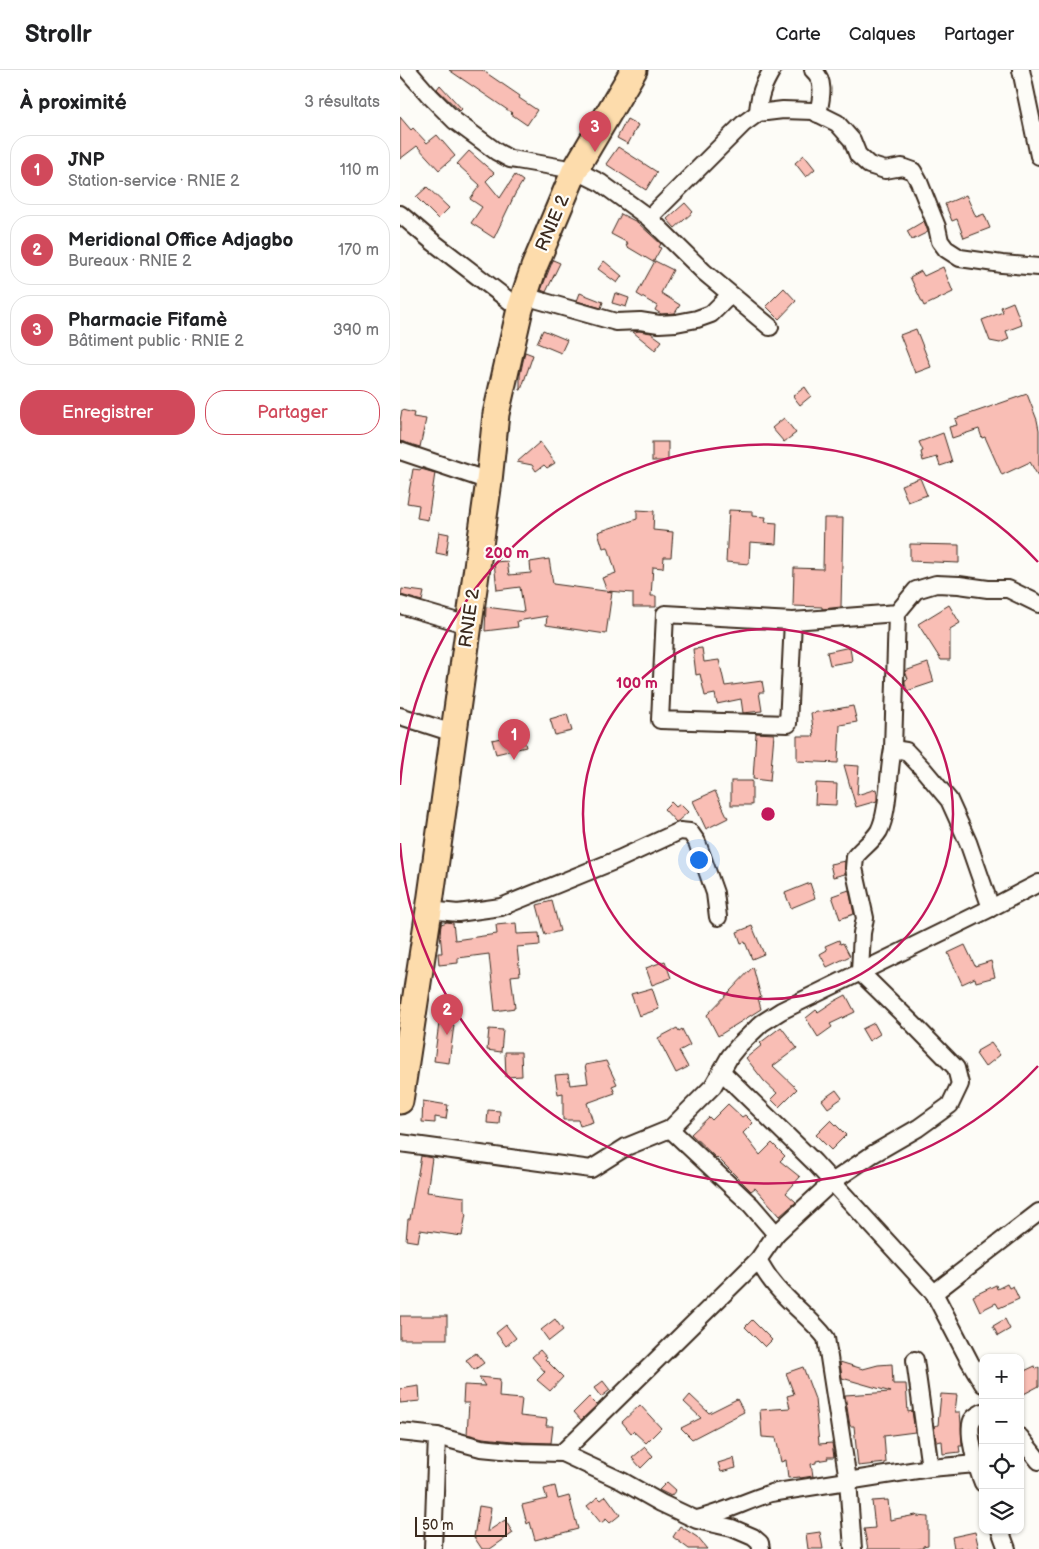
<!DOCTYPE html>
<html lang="fr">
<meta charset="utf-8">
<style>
body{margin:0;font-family:"Balsamiq Sans",sans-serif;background:#f2f2f2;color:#202124}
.controls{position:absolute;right:15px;bottom:15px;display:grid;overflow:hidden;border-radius:10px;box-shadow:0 1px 4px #0004}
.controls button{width:45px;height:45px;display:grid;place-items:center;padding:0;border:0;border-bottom:1px solid #e0e0e0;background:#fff;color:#202124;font:25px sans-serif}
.scale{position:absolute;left:15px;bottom:12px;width:92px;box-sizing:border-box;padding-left:5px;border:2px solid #3b2a1e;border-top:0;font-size:14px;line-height:18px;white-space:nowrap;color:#3b2a1e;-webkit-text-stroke:4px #fdfcf7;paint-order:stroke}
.you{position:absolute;left:298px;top:789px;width:18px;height:18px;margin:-12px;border:4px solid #fff;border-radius:50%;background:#1a73e8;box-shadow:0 0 0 8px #1a73e833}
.badge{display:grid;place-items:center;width:32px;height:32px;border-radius:50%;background:#d1495b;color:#fff;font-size:16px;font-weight:700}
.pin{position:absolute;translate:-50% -41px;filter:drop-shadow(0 1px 2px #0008)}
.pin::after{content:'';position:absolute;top:26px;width:18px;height:15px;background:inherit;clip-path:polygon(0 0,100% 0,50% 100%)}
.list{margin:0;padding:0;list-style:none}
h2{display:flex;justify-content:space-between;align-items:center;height:65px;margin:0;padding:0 20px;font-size:21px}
h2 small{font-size:16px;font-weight:400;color:#757577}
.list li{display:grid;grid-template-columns:32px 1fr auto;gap:15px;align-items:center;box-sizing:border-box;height:70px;margin:0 10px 10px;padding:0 10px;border:1px solid #e0e0e0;border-radius:20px}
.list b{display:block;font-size:19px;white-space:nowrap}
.list p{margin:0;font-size:16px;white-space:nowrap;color:#757577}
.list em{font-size:16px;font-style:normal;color:#757577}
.actions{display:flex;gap:10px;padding:15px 20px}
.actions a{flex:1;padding:11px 0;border:1px solid #d1495b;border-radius:20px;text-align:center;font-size:18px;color:#d1495b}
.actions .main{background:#d1495b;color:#fff}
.icon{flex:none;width:28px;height:28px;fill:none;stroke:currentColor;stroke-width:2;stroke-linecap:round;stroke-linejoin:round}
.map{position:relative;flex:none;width:639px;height:1479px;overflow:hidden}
header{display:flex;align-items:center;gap:30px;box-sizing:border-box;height:70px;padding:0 25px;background:#fff;border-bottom:1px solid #e0e0e0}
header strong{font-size:24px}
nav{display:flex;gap:28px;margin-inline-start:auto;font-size:18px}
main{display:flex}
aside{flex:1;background:#fff}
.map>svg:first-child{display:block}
</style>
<header>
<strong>Strollr</strong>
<nav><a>Carte</a><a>Calques</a><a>Partager</a></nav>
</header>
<main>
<aside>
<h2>À proximité<small>3 résultats</small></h2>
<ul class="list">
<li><span class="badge">1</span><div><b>JNP</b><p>Station-service · RNIE 2</p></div><em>110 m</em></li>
<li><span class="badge">2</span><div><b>Meridional Office Adjagbo</b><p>Bureaux · RNIE 2</p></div><em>170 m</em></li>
<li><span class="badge">3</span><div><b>Pharmacie Fifamè</b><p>Bâtiment public · RNIE 2</p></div><em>390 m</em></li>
</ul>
<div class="actions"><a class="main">Enregistrer</a><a>Partager</a></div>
</aside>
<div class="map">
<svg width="639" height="1479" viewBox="0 0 639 1479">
<rect width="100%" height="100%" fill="#fdfcf7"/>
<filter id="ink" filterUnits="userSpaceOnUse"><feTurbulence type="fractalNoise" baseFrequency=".02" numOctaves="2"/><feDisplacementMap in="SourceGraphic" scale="10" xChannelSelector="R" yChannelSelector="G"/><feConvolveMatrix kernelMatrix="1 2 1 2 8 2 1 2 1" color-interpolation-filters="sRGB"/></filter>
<g filter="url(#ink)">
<g fill="#f9beb5" stroke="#3b2a1e">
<polygon points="49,0 82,0 120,26 119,28 137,40 127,55 111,44 112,43"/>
<polygon points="40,15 62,39 60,41 37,19"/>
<polygon points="0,47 11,60 13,58 27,73 37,65 55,86 39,100 17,76 0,89"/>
<polygon points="227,49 238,55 228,74 217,68"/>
<polygon points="218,77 257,102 246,120 206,94"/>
<polygon points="69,81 94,103 86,111 100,128 115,105 123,111 115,124 94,168 71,153 82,137 70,129 80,115 57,94"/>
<polygon points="404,85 415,99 406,107 395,93"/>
<polygon points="27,117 49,138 38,149 16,127"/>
<polygon points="566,125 576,147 584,144 590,158 564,168 557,149 552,151 545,134"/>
<polygon points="285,133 293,142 275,158 267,149"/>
<polygon points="221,144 237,152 261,174 259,177 261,178 253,192 226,176 228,173 211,164"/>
<polygon points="524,151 528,162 512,170 507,161"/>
<polygon points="153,190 160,193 146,222 141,220"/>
<polygon points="204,191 222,206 217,213 198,199"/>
<polygon points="255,191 273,200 261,223 280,235 275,243 261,244 255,240 257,236 237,224"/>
<polygon points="543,197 553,222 524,236 510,207 521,201 524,206"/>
<polygon points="384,218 396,231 379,249 366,236"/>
<polygon points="180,223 203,232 201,238 177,231"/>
<polygon points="215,223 229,228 226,237 212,233"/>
<polygon points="613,232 622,255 606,261 609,269 600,273 590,271 582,250 603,242 601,237"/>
<polygon points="516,259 531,297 515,303 500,265"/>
<polygon points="143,260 167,270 161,283 137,273"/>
<polygon points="239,261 251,263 262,271 255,280 233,262"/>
<polygon points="125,282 133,285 121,320 120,320 120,305"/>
<polygon points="405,317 411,326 400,335 393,326"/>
<polygon points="627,324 637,350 639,360 639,408 630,392 602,405 585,367 582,368 579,359 552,368 549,357 557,355 555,349"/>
<polygon points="2,340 14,343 13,347 26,349 20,377 0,371 0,351"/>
<polygon points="384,348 396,363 384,372 372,358"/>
<polygon points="543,363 552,392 540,396 537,387 523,391 521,382 523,381 519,372"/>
<polygon points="140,372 155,393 147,398 144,395 136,401 132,395 117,392"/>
<rect x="252" y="372" width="16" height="19"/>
<polygon points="13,399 21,400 21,399 35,403 28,450 17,448 19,435 7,433"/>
<polygon points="520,408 527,425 508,432 501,415"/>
<polygon points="237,440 254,441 253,460 273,462 271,487 264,487 263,498 253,497 251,526 256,526 256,537 233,537 233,523 207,521 202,508 216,503 208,477 203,478 198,462 237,449"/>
<polygon points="329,440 352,441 352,446 366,447 365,452 377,453 376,474 350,472 349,494 326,492"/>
<polygon points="424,448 443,448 441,537 422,539 422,537 393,536 394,498 423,499"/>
<polygon points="39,462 49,464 46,485 36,483"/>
<polygon points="510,474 559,475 559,493 510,491"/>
<polygon points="149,489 153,514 212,522 206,564 146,555 147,546 117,551 118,557 85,561 86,537 124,542 120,517 97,520 94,492 107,491 109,505 131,503 130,492"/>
<polygon points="2,519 24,522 22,531 1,525"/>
<polygon points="549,535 560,553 550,559 550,590 541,590 518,554"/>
<polygon points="450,577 452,591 430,595 427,582"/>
<polygon points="302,578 304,592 319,590 325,616 362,611 364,622 359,622 362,641 343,643 341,629 317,634 315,624 305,626 300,604 296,605 293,579"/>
<polygon points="528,593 534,612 507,621 505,613 505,610 508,609 505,601"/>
<polygon points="453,636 457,652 440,655 438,693 397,691 397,666 414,666 411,643 431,640"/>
<polygon points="167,644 172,661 155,665 150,649"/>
<polygon points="122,663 126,677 96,684 92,670"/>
<polygon points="356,663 374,664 370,711 353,709"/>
<polygon points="444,695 459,696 457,725 476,719 477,724 477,731 456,737"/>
<rect x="331" y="711" width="21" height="24"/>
<polygon points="416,713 437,714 436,735 415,734"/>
<polygon points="315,721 328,748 306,759 293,731"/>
<polygon points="271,732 276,737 280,734 288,742 278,751 276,752 264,739"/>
<polygon points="445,791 445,804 433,807 430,794"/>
<polygon points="410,813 415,828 391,838 385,823"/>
<polygon points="449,820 454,844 440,849 432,826"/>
<polygon points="152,831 160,861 145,865 137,835"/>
<polygon points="47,852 53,853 55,870 97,864 96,855 116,853 117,864 139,863 140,875 117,877 120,905 111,906 115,938 95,941 89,884 58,888 58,893 39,895 38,883 42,883 40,863 41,854"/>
<polygon points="352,856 364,884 352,889 345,872 341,873 337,862"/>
<polygon points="439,870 440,874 443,873 450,886 427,897 420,884 427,880 425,876"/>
<polygon points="565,875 575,896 591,891 595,907 576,912 575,908 562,914 548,883"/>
<polygon points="265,891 271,908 252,915 246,898"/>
<polygon points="353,897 361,927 358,928 361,939 318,966 307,945"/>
<polygon points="252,918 259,939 239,946 231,924"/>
<polygon points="446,925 455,942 430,954 432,957 418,967 406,948 416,940 418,942 433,932"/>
<polygon points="39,953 54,955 49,993 34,991"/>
<polygon points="474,953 480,964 469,971 462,959"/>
<polygon points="381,957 397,978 373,996 397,1019 379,1037 371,1029 377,1023 364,1011 346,988 362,975 360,973"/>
<polygon points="277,958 279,961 282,959 290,975 279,981 288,997 276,1003 258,968"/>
<polygon points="89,959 103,960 101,982 87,980"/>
<polygon points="591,973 600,985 585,997 576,984 578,983 577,981"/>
<polygon points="105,982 121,982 122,1006 106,1007"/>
<polygon points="206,991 217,1014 212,1016 215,1023 187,1033 193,1052 180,1056 178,1050 163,1050 163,1023 158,1024 155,1005 168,1004 170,1015 188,1013 185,995"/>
<polygon points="436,1020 442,1028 428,1038 422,1030"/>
<polygon points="23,1031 48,1035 46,1049 35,1047 35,1053 22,1052"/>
<polygon points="328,1034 342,1047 345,1045 353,1053 343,1063 360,1085 372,1073 385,1086 380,1091 400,1107 386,1123 396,1132 380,1146 355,1118 351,1121 317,1087 316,1088 291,1064 309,1047 312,1050"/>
<polygon points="88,1040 100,1041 99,1054 87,1053"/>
<polygon points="431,1050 446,1065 431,1080 416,1065"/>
<polygon points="21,1086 32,1088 27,1122 65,1127 65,1144 66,1144 62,1166 20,1160 18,1172 6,1170 8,1149 10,1149"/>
<polygon points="607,1214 609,1218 613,1216 619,1229 599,1238 596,1233 580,1241 573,1226 596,1215 597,1219"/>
<rect x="0" y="1246" width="47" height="23"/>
<polygon points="155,1249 163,1260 149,1271 141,1260"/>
<polygon points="605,1249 610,1259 598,1266 593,1256"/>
<polygon points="352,1250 372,1270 365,1277 345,1257"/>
<polygon points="106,1255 116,1268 106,1276 96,1263"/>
<polygon points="140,1280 147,1288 145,1289 163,1307 150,1321 137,1310 145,1302 132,1287"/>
<polygon points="76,1283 84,1293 74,1300 66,1290"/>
<polygon points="440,1292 463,1299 478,1295 492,1294 493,1314 506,1314 508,1342 512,1341 515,1362 484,1366 486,1393 458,1396 454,1356 450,1356 445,1325 491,1322 442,1308"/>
<polygon points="635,1296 636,1299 639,1297 639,1316 620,1326 620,1303"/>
<polygon points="403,1297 415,1329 419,1374 432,1373 434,1387 427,1387 428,1389 416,1391 416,1393 411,1394 413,1406 400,1408 400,1407 388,1408 386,1390 381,1392 376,1368 362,1367 360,1340 390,1338 387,1326 394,1324 386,1303"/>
<polygon points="79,1307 100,1309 99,1327 122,1329 120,1346 147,1349 146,1356 153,1356 151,1373 122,1372 83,1368 67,1364 69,1333 63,1333 64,1315 85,1316"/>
<polygon points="203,1311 210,1320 201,1327 194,1318"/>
<polygon points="19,1316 20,1331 0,1333 0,1319"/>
<polygon points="541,1324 557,1325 555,1342 560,1342 561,1353 562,1376 559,1376 560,1382 543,1384 542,1371 536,1372 534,1356 538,1355"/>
<polygon points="290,1325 309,1343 337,1329 344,1342 292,1369 281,1358 301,1348 284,1332"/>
<polygon points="189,1327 197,1335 181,1350 174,1342"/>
<polygon points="240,1335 261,1358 246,1373 233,1361 231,1363 222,1352"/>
<polygon points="245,1377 253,1386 241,1398 232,1388"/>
<polygon points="334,1388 336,1398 321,1402 318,1393"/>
<polygon points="267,1412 276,1420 271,1426 259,1420"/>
<polygon points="155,1416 158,1429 169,1426 178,1459 135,1470 130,1452 127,1454 122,1435 147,1429 144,1419"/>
<polygon points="206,1426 220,1445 210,1453 206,1449 201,1453 187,1436 198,1427 201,1430"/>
<polygon points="488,1430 490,1450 516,1445 517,1446 528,1447 528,1475 523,1476 523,1478 516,1479 468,1479 464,1459 475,1458 472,1431"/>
<polygon points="79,1436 91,1438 87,1462 105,1450 113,1463 90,1479 82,1479 74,1467"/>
<polygon points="280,1456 297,1467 307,1479 289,1479 273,1467"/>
<polygon points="420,1462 423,1479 408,1479 406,1464"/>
<polygon points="575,1462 579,1479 563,1479 562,1477 554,1478 552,1467"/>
</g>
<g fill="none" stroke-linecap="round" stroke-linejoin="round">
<g stroke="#3b2a1e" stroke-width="20">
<g id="minor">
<polyline points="7,0 28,24 55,51 97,82 110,89 117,90 175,100 201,113 249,148 304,202 370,257"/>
<path d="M413 0C426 11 421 29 418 44"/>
<polyline points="621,0 639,86"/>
<path d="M358 43C359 25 363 15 372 0"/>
<polyline points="0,144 33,172 120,239"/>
<polyline points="249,148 343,54 358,43 383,40 413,41 437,53 452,70 458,85 469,95 485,100 502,97 513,101 519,112 537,157 540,171 546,179 560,188 602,194 639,197"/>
<polyline points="124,226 216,252 240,251 259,254 276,253 297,249 311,244 330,225"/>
<polyline points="0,381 89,411"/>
<polyline points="0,535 68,555"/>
<polygon points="265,544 393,551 388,654 260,650"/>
<polyline points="393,551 497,543 516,520 536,514 559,515 588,519 608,519 639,534"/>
<polyline points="0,646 53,663"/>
<polyline points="493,679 506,681 523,699 549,730 568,772 591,838"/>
<polyline points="29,840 58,843 101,837 219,789 280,761 290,762 297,772 315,823 318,847"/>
<polyline points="322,1002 414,1092 534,1223 570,1292 583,1314"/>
<polyline points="270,1059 351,1135 376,1164"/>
<polyline points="0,1073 191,1099 226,1077 270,1059 313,1016 330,986 339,975 362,953 381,941 591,838 639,813"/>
<path d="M358 1190C362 1196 366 1204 371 1210 387 1232 410 1247 426 1268L448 1410 453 1479"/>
<polyline points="534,1223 639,1142"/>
<polyline points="515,1290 530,1398"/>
<path d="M583 1342C580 1344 575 1346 573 1349 565 1359 578 1401 583 1413"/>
<polyline points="0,1362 37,1366 81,1378 121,1382 162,1383 222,1411 261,1433 297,1450 332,1458 353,1467 360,1473 361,1479"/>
<polyline points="620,1367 639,1391"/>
<path d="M162 1383 358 1190 376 1164 432 1112 473 1084 518 1058 550 1035 560 1014 556 998 514 955 460 902 462 863 465 848 454 798 455 787C462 778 473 771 479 761 489 742 488 701 493 679L497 543"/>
<path d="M297 1449C323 1443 346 1431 371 1423L530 1398 576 1394"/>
<polyline points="600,1460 607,1479"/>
<polyline points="33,1479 37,1366"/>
</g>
</g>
<g stroke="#3b2a1e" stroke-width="29">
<polyline id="highway" points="0,1031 29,840 89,411 96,344 120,239 134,197 175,100 234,0"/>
</g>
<use href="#minor" stroke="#fdfcf7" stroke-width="16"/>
<use href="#highway" stroke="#fddcac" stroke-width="25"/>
</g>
</g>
<g fill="none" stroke="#c2185b" stroke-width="2.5">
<circle cx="368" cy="744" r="185"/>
<path d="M638 996A369 369 0 0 1 0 773M0 715A369 369 0 0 1 638 492"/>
</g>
<g text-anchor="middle" stroke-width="4.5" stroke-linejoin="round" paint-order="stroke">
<g font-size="18" fill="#3b2a1e" stroke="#fdfcf7">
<text transform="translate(152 153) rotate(-67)" y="6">RNIE 2</text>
<text transform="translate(69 548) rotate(-82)" y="6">RNIE 2</text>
</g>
</g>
<circle cx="368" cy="744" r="8" fill="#c2185b" stroke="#fdfcf7" stroke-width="2.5"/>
<g font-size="15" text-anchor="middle" font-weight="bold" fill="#c2185b" stroke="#fdfcf7" stroke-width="4.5" stroke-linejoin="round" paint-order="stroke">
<text x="107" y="488">200 m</text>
<text x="237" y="618">100 m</text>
</g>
</svg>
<div class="controls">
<button>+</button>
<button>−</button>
<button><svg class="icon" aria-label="locate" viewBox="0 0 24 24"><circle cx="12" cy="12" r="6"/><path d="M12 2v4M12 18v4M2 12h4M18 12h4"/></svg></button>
<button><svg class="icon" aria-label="layers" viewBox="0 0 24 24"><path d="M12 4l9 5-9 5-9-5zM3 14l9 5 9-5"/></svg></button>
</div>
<div class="scale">50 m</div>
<div class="you"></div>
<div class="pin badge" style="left:114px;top:690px">1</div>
<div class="pin badge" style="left:47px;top:965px">2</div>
<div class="pin badge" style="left:195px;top:82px">3</div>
</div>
</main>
